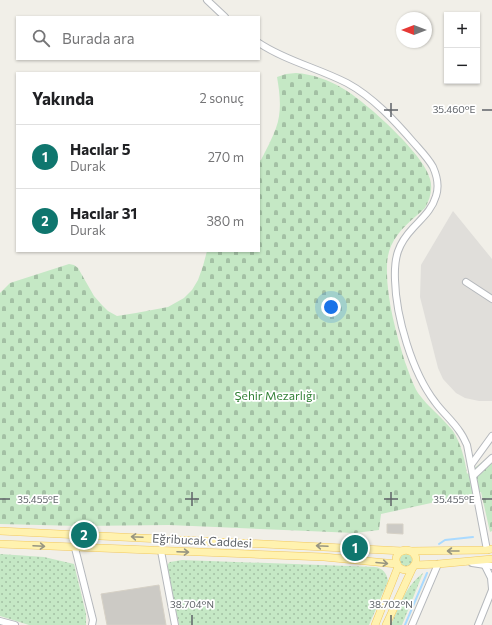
<!DOCTYPE html>
<html lang="tr">
<meta charset="utf-8">
<style>
body{margin:0;font-family:Commissioner,sans-serif;background:#f2f2f2;color:#202124}
.controls{position:absolute;right:12px;top:12px;display:grid;overflow:hidden;border-radius:0px;box-shadow:0 1px 3px #0004}
.controls button{width:36px;height:36px;display:grid;place-items:center;padding:0;border:0;border-bottom:1px solid #e0e0e0;background:#fff;color:#202124;font:20px sans-serif}
.compass{position:absolute;left:396px;top:12px;width:36px;height:36px;border-radius:50%;background:#fff;box-shadow:0 1px 3px #0004;rotate:270deg}
.you{position:absolute;left:331px;top:307px;width:14px;height:14px;margin:-10px;border:3px solid #fff;border-radius:50%;background:#1a73e8;box-shadow:0 0 0 6px #1a73e833}
.badge{display:grid;place-items:center;width:26px;height:26px;border-radius:50%;background:#0f766e;color:#fff;font-size:13px;font-weight:700}
.pin{position:absolute;translate:-50% -50%;border:2px solid #fff;box-shadow:0 1px 4px #0006}
.list{margin:0;padding:0;list-style:none}
h2{display:flex;justify-content:space-between;align-items:center;height:52px;margin:0;padding:0 16px;font-size:17px}
h2 small{font-size:13px;font-weight:400;color:#757577}
.list li{display:grid;grid-template-columns:26px 1fr auto;gap:12px;align-items:center;box-sizing:border-box;height:64px;padding:0 16px;border-top:1px solid #e0e0e0}
.list b{display:block;font-size:15px;white-space:nowrap}
.list p{margin:0;font-size:13px;white-space:nowrap;color:#757577}
.list em{font-size:13px;font-style:normal;color:#757577}
.icon{flex:none;width:22px;height:22px;fill:none;stroke:currentColor;stroke-width:2;stroke-linecap:round;stroke-linejoin:round}
.map{position:relative;flex:none;width:492px;height:625px;overflow:hidden}
.search{position:absolute;background:#fff;box-shadow:0 1px 3px #0004;left:16px;top:16px;width:244px;height:44px;display:flex;align-items:center;gap:10px;box-sizing:border-box;padding:0 14px;border-radius:0px;color:#757577;font-size:15px}
.panel{position:absolute;background:#fff;box-shadow:0 1px 3px #0004;left:16px;top:72px;width:244px;height:180px;border-radius:0px}
.map>svg:first-child{display:block}
</style>
<div class="map">
<svg width="492" height="625" viewBox="0 0 492 625">
<defs>
<pattern id="grass-dots" width="8" height="8" patternUnits="userSpaceOnUse"><rect width="8" height="8" fill="#c5e8c5"/><path d="M2 2h.1M6 6h.1" fill="none" stroke="#a3c0a4" stroke-width="1.8" stroke-linecap="round"/></pattern>
<pattern id="cemetery-stones" width="16" height="16" patternUnits="userSpaceOnUse"><rect width="16" height="16" fill="#c5e8c5"/><path d="M2 7V4a2 2 0 0 1 4 0v3zM10 15v-3a2 2 0 0 1 4 0v3z" fill="#a3c0a4"/></pattern>
</defs>
<rect width="100%" height="100%" fill="#f1efe8"/>
<polygon fill="#e0deda" points="453,211 492,259 492,401 479,401 465,398 456,393 443,379 438,368 420,297 421,265"/>
<g fill="url(#grass-dots)">
<circle cx="406" cy="560" r="6"/>
<polygon points="0,554 44,557 74,564 86,614 86,625 29,625 0,616"/>
<path d="M182 560 375 567C383 568 387 574 388 581L369 625H179L167 569 168 564 170 562Z"/>
<path d="M423 573 402 625H391C400 605 405 587 423 573Z"/>
</g>
<path fill="url(#cemetery-stones)" d="M296 73C312 74 329 80 342 88 364 100 425 155 430 179 433 189 430 199 425 208 412 220 398 230 391 246 388 253 387 260 387 267 386 297 396 333 405 362 409 372 412 383 418 393 428 407 442 417 453 431 461 444 465 459 467 474L492 454V531L490 532 481 492 381 514 379 530 355 533 169 525 79 526 0 524V293L10 283 69 264 74 265 78 268 94 296 101 304 108 311 117 316 136 313 168 307 184 298 192 290 198 280 203 266 207 251H259V161L261 160C266 150 272 139 276 128 282 112 280 94 277 77L286 74Z"/>
<g fill="none" stroke-linecap="round" stroke-linejoin="round">
<g stroke="#aadaff" stroke-width="2">
<polyline points="439,544 445,540 473,537"/>
<polyline points="405,625 427,573"/>
</g>
</g>
<g fill="#cccac5" stroke="#d6d1c6">
<polygon points="387,524 403,524 403,534 387,533"/>
<polygon points="159,585 166,625 107,625 101,594"/>
</g>
<g fill="none" stroke-linecap="round" stroke-linejoin="round">
<g stroke="#b5b8bc" stroke-width="8">
<g id="minor">
<polyline points="207,0 225,17"/>
<path d="M259 43C286 61 318 68 347 83 373 97 395 121 414 143 421 151 428 158 433 167 437 176 439 187 436 196 432 210 422 218 413 228 398 244 394 257 395 280 396 317 412 372 435 402 442 412 453 421 460 432 463 436 465 441 467 445L487 550"/>
<polyline points="466,282 492,299"/>
<polyline points="471,465 492,436"/>
<polyline points="473,476 492,458"/>
<polyline points="75,548 93,620 92,625"/>
<polyline points="161,551 175,625"/>
<polyline points="472,563 492,566"/>
<polyline points="484,564 491,578 492,589"/>
<polyline points="0,621 15,625"/>
<polyline points="412,625 438,564"/>
<polyline points="478,625 492,590"/>
</g>
</g>
<g stroke="#f2c960" stroke-width="8">
<g id="major">
<polyline points="0,531 403,551"/>
<polyline points="0,544 324,557 397,564"/>
<circle cx="406" cy="560" r="10"/>
<polyline points="409,551 487,550 492,549"/>
<polyline points="415,565 438,564 492,559"/>
<polyline points="375,625 398,567"/>
<polyline points="386,625 413,567"/>
</g>
</g>
<use href="#minor" stroke="#fff" stroke-width="6"/>
<use href="#major" stroke="#fff2af" stroke-width="7"/>
</g>
<defs><path id="oneway-shaft" d="M-6 0H5M1.5-3L5.5 0L1.5 3" fill="none" stroke-width="1.6" stroke-linecap="round" stroke-linejoin="round"/></defs>
<g stroke="#979581">
<use href="#oneway-shaft" transform="translate(137 537) rotate(-177)"/>
<use href="#oneway-shaft" transform="translate(39 546) rotate(3)"/>
<use href="#oneway-shaft" transform="translate(322 546) rotate(-177)"/>
<use href="#oneway-shaft" transform="translate(453 551) rotate(180)"/>
<use href="#oneway-shaft" transform="translate(183 552) rotate(2)"/>
<use href="#oneway-shaft" transform="translate(382 563) rotate(5)"/>
</g>
<path fill="none" stroke="#5f6368" stroke-width="1.5" d="M391 103V117M384 110H398M482 110H492M192 492V506M391 492V506M0 499H10M185 499H199M384 499H398M482 499H492M192 615V625M391 615V625"/>
<g text-anchor="middle" stroke-width="3.5" stroke-linejoin="round" paint-order="stroke">
<g font-size="12" fill="#348238" stroke="#fff">
<text x="275" y="400">Şehir Mezarlığı</text>
</g>
<g font-size="12" fill="#5f6368" stroke="#fff">
<text transform="translate(202 541) rotate(3)" y="4">Eğribucak Caddesi</text>
</g>
</g>
<g font-size="10" text-anchor="middle" fill="#5f6368" stroke="#fff" stroke-width="3.5" stroke-linejoin="round" paint-order="stroke">
<text x="454" y="113">35.460°E</text>
<text x="454" y="503">35.455°E</text>
<text x="38" y="503">35.455°E</text>
<text x="192" y="608">38.704°N</text>
<text x="391" y="608">38.702°N</text>
</g>
</svg>
<div class="controls">
<button>+</button>
<button>−</button>
</div>
<svg class="compass" viewBox="-18 -18 36 36"><path d="M0-13l5 13h-10z" fill="#e53935"/><path d="M0 13l5-13h-10z" fill="#757577"/></svg>
<div class="you"></div>
<div class="pin badge" style="left:355px;top:548px">1</div>
<div class="pin badge" style="left:84px;top:535px">2</div>
<div class="search"><svg class="icon" aria-label="search" viewBox="0 0 24 24"><circle cx="10" cy="10" r="6"/><path d="M15 15l6 6"/></svg>Burada ara</div>
<section class="panel">
<h2>Yakında<small>2 sonuç</small></h2>
<ul class="list">
<li><span class="badge">1</span><div><b>Hacılar 5</b><p>Durak</p></div><em>270 m</em></li>
<li><span class="badge">2</span><div><b>Hacılar 31</b><p>Durak</p></div><em>380 m</em></li>
</ul>
</section>
</div>
